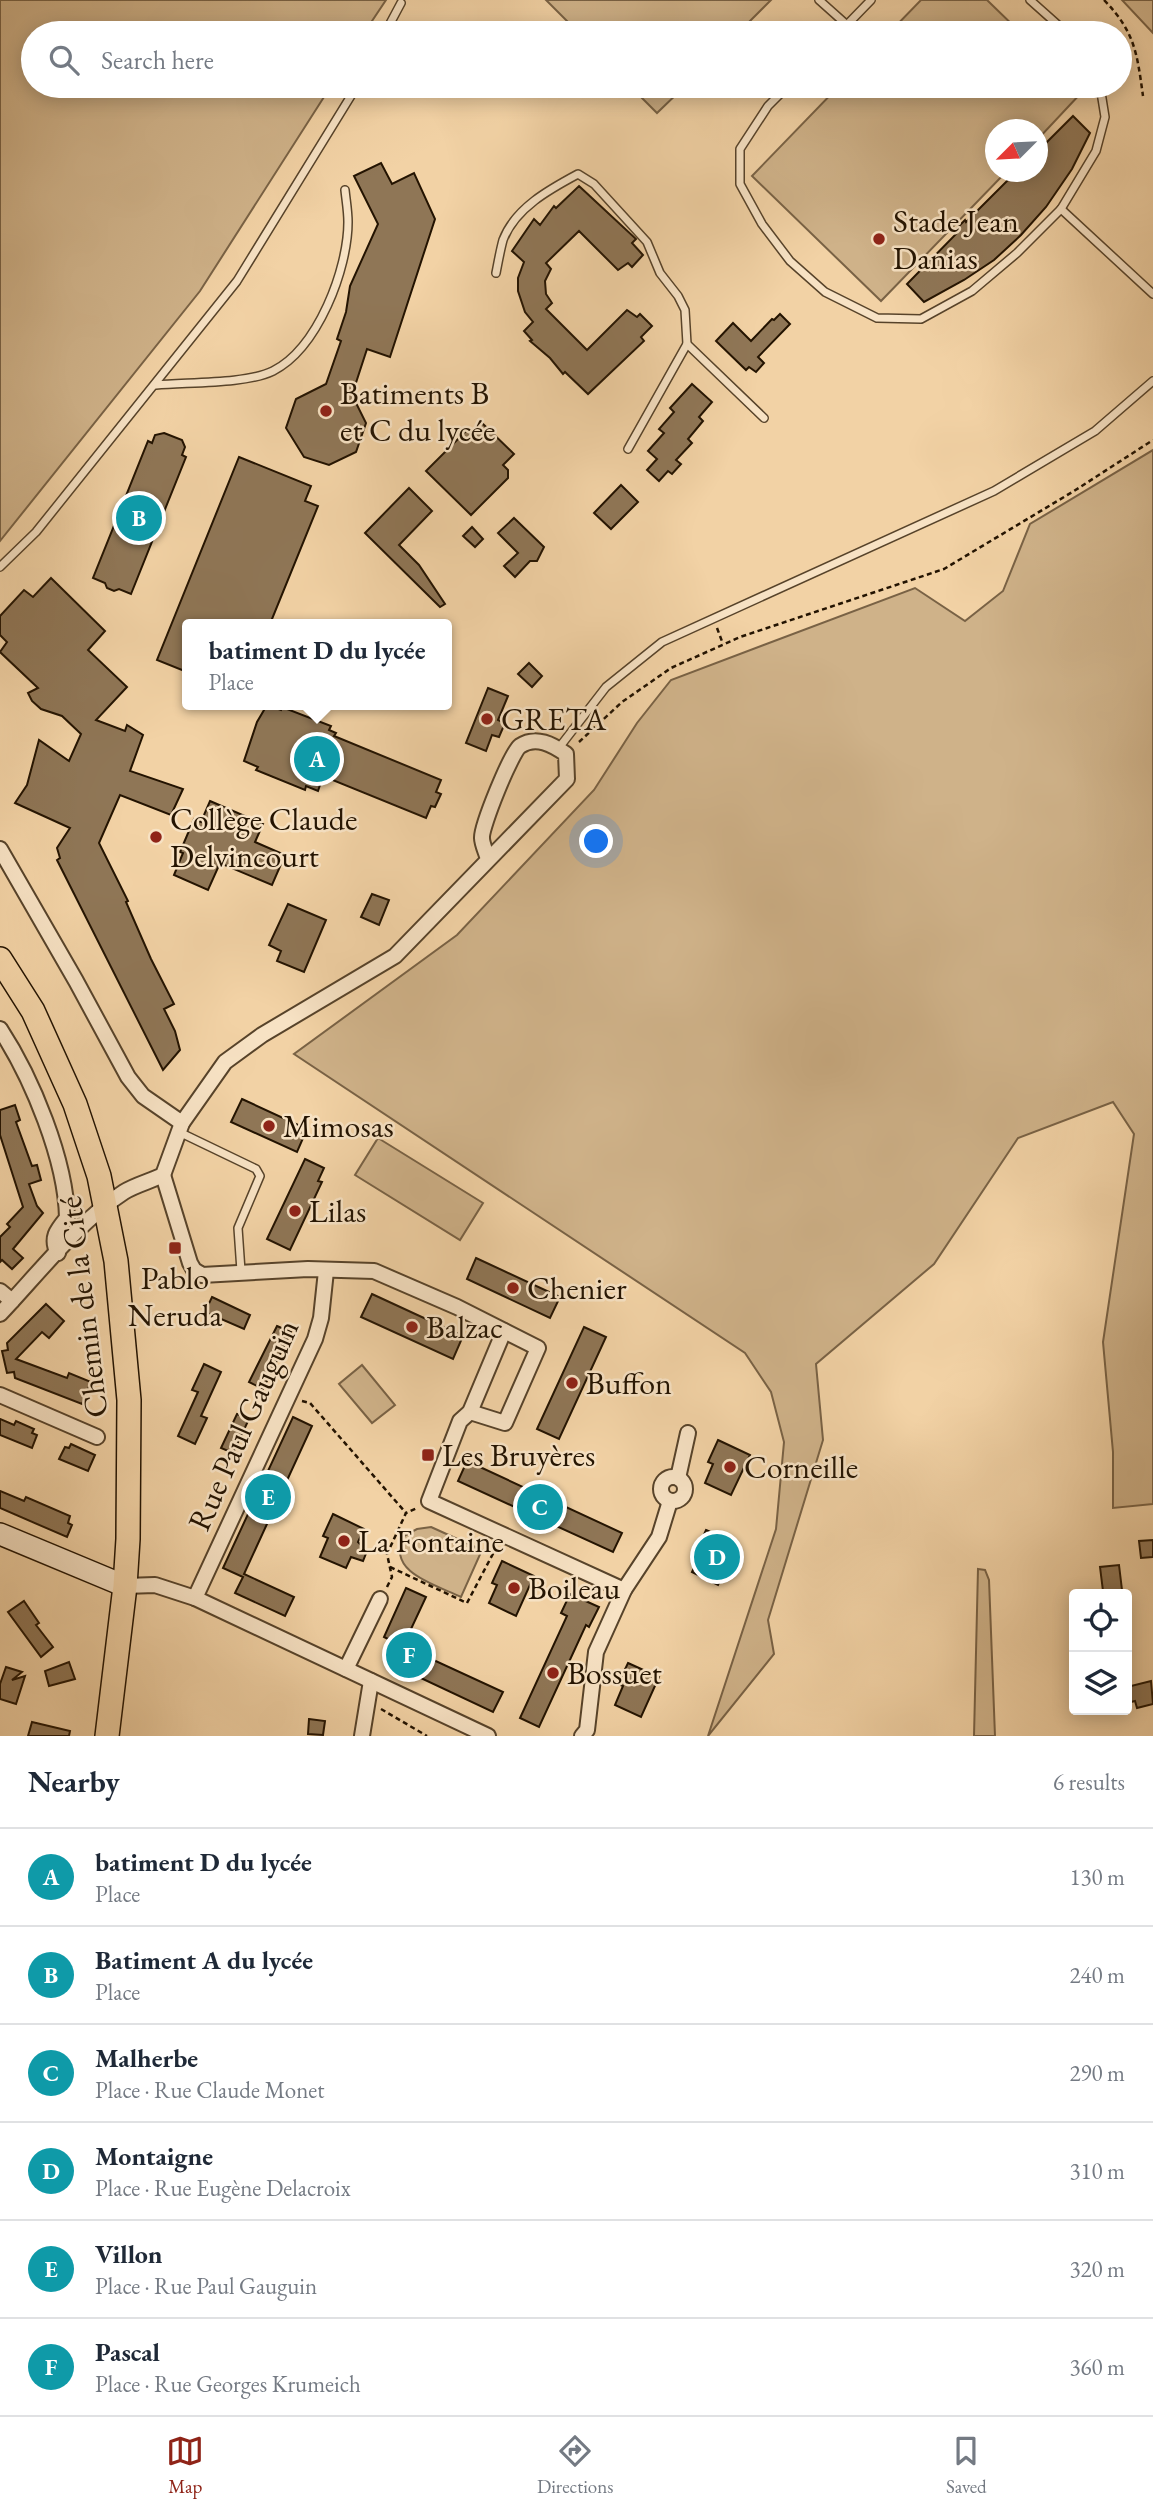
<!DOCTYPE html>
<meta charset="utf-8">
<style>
body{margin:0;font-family:"EB Garamond",serif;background:#f6f6f7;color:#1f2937}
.controls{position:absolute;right:21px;bottom:21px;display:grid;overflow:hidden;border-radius:7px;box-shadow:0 4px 18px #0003}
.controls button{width:63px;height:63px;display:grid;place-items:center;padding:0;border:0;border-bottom:2px solid #e0e1e3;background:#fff;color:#1f2937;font:35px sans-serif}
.compass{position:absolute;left:985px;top:119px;width:63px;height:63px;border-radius:50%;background:#fff;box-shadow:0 4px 18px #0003;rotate:246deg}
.you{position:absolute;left:597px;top:842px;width:24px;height:24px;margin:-18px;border:5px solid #fff;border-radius:50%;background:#1a73e8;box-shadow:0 0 0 10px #1a73e833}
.badge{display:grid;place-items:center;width:46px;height:46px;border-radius:50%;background:#8f2418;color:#fff;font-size:23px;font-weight:700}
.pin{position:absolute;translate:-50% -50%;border:4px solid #fff;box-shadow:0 2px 7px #0006}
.popup{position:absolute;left:182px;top:619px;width:270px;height:91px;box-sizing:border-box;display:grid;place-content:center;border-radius:7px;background:#fff;filter:drop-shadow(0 2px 5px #0005);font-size:23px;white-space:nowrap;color:#747a83}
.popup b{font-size:26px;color:#1f2937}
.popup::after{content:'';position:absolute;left:50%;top:100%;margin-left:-14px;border:14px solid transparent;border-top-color:#fff}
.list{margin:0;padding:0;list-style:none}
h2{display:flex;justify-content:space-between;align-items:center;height:91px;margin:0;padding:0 28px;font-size:30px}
h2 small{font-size:23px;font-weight:400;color:#747a83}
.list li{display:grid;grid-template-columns:46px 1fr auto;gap:21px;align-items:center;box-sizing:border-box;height:98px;padding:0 28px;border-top:2px solid #e0e1e3}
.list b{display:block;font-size:26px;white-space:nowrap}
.list p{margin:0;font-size:23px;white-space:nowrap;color:#747a83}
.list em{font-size:23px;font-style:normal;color:#747a83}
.icon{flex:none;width:38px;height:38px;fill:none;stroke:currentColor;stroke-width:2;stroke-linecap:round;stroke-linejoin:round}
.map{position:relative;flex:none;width:1153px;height:1736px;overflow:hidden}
.search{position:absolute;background:#fff;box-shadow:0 4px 18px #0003;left:21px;right:21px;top:21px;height:77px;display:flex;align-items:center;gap:18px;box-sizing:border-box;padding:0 24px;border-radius:38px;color:#747a83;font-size:26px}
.sheet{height:679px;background:#fff}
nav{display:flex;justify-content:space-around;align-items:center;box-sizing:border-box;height:98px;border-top:2px solid #e0e1e3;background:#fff;font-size:19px;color:#747a83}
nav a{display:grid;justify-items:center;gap:4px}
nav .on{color:#8f2418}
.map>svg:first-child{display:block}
</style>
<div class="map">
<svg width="1153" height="1736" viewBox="0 0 1153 1736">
<rect width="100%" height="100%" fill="#f2d2a5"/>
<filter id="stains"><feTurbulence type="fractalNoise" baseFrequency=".00286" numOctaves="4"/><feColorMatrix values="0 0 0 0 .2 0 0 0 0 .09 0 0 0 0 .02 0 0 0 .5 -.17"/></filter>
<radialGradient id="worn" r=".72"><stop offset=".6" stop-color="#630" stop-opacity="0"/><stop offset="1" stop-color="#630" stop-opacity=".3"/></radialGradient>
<g fill="#cfb289" stroke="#796245" stroke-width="2">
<polygon points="0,0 386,0 364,33 33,33 33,86 331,86 200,291 0,541"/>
<polygon points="546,0 771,0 738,33 579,33"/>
<polygon points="921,0 987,0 1021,33 889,33"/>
<polygon points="1122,0 1153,0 1153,33"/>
<polygon points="630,86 685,86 657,113"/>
<polygon points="839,86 1075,86 1082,92 1038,139 1038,130 996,130 996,172 1006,172 881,301 752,176"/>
<polygon points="1153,450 1153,1504 1113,1508 1113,1452 1103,1342 1134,1134 1113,1102 1018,1138 934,1264 816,1364 823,1440 768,1620 774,1654 708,1736 776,1529 784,1442 771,1392 745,1353 294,1054 457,935 594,790 637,723 671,680 915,588 965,621 1003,591 1030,524"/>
<polygon points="378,1138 483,1203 460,1240 355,1175"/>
<polygon points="362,1365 395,1405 372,1423 339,1384"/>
<path d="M431 1527 482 1550 461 1597C436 1585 385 1572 404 1536L417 1529Z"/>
<polygon points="978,1569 985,1570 989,1580 995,1736 974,1736"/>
</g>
<g fill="#8f7656" stroke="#231301" stroke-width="2">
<polygon points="1073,116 1090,133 1072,169 1046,207 1021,235 994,260 964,280 924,302 907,284 959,231 956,229 965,220 966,222 1016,172 1038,172 1038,151"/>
<polygon points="381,163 392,184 414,173 435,219 390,357 367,349 352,395 366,423 356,452 329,465 304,457 286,428 296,399 326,384 341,341 337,339 346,312 350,286 378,224 354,176"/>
<polygon points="579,186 636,239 632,243 643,255 632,267 628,263 618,270 579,231 546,263 551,269 545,281 546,294 552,303 546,309 587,350 627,310 637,317 640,314 652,326 641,337 644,341 588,394 565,372 563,374 550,358 530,341 532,340 524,331 533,322 525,312 518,291 518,278 524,262 512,251 534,219 540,225 554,206 556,208"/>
<polygon points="780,314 790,324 758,357 764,363 756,372 749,367 746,370 716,341 733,323 751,341 772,319 774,320"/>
<polygon points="692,384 712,402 699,417 703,421 688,439 692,443 676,460 681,464 672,474 668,471 659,481 647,470 657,459 648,451 664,433 659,429 674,412 670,408"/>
<polygon points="482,423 514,454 503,465 508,470 508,478 471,515 426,471 467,430 472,434"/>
<polygon points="164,433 182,440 185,447 182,455 186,457 131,594 119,589 114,591 107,588 105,583 93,578 148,441 152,443 155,435"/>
<polygon points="239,457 311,486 305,501 318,506 270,624 187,624 187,672 157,660"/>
<polygon points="621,485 638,502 611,529 594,513"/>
<polygon points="409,488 432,511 399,545 419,565 445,604 440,607 365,533"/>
<polygon points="514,518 544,547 537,561 530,561 515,577 504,566 518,553 498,533"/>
<polygon points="472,527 483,539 475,547 463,536"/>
<polygon points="51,578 105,631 88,650 127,687 96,720 125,731 127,725 143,735 130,771 183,789 171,815 120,795 99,843 128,901 126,902 151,959 174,1004 164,1009 175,1031 180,1050 163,1070 57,860 60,858 57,848 70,828 15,803 27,785 39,740 69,761 81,734 62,716 41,709 32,701 28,693 38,688 0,652 7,642 0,635 0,616 24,590 33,597"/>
<polygon points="529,663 542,676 532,687 518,674"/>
<polygon points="488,688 508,696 498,720 505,723 499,737 492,735 486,751 466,743"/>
<polygon points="267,705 281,710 282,707 331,726 329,730 336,733 334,736 441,780 436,792 441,794 435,807 431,806 426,818 323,776 318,791 306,786 305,790 256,770 258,767 244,761 257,722"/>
<polygon points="210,801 263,824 255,842 285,855 272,885 220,863 208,890 174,875 183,853 180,852 194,819 201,822"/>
<polygon points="372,894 389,900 379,925 361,917"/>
<polygon points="288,904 326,920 304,972 277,961 281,951 269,945"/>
<polygon points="242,1099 307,1129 297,1152 231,1122"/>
<polygon points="15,1105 20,1120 16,1122 32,1166 37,1165 41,1180 29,1184 37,1206 43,1213 13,1249 23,1258 12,1269 2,1260 0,1262 0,1237 10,1227 7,1224 23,1207 0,1135 0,1110"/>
<polygon points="305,1159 324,1168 318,1181 322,1182 290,1250 267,1239"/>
<polygon points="476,1258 560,1297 550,1318 467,1279"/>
<polygon points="372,1294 463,1336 453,1359 361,1317"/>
<polygon points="212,1297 250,1315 244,1329 205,1312"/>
<polygon points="46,1304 64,1321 49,1338 42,1332 16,1359 67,1378 69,1373 91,1382 82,1404 15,1378 14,1372 7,1373 2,1351 8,1350 7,1343"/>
<polygon points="277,1326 291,1332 263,1389 249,1382"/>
<polygon points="584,1327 606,1337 559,1439 537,1429"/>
<polygon points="204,1364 221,1372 201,1416 207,1418 195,1444 178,1436 198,1392 192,1390"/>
<polygon points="237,1414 249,1419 233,1453 221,1448"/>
<polygon points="293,1417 312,1426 244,1574 294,1597 285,1616 235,1593 243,1577 223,1568"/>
<polygon points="0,1419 14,1425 16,1421 34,1429 32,1433 37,1435 32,1448 0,1435"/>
<polygon points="718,1440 750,1455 731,1495 705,1483 713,1464 708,1462"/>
<polygon points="71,1444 95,1455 88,1471 59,1459 65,1447 69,1448"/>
<polygon points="467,1461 622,1533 613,1552 458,1481"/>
<polygon points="0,1491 24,1501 26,1497 70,1516 68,1523 72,1525 67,1537 0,1508"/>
<polygon points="333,1514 364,1529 358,1542 367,1551 363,1561 351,1557 346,1568 320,1557 328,1538 323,1536"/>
<polygon points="706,1530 737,1544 718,1585 692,1572 701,1554 696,1552"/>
<polygon points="1153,1540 1153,1557 1141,1558 1139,1541"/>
<polygon points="502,1561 534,1576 516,1616 489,1603 497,1585 492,1583"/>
<polygon points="1119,1565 1122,1590 1103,1591 1100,1567"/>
<polygon points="406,1588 426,1597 403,1646 503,1692 493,1712 391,1664 400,1645 384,1637"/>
<polygon points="570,1594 599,1607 589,1627 586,1625 539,1727 520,1718 567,1616 561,1613"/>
<polygon points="24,1601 39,1623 36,1625 53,1647 41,1657 8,1612"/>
<polygon points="69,1662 75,1679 49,1686 45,1671"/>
<polygon points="628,1663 659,1677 641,1717 615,1705 623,1686 618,1684"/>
<polygon points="6,1667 22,1672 12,1680 25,1676 16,1704 0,1699 0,1684"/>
<polygon points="1151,1681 1153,1704 1137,1708 1135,1701 1127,1703 1127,1687"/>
<polygon points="309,1719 325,1721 323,1735 308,1734"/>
<polygon points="32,1722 70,1731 69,1736 28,1736"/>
</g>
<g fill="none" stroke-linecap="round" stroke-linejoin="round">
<g stroke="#57432a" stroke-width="10">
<g id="lane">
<polyline points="819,0 847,25"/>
<polyline points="1030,0 1067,33"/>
<polyline points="385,33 401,3"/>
<polyline points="839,33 871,0"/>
<polyline points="788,86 768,106 740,149 740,184 762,224 790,261 825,292 877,318 921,319 972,291 1017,253 1061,209 1096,151 1105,117 1100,86"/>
<polyline points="1061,209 1153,294"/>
<path d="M496 273C498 263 500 251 503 240 515 208 550 189 578 174L594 184 647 242 660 273 678 296 685 310 687 344 764 418"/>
<path d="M156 385C187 382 247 384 273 371 318 348 348 269 348 222 348 211 346 200 345 190"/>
<polyline points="628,449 687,344"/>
<polyline points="0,567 36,532 237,281 357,86"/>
<polyline points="558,749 606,687 662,642 994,491 1095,431 1153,381"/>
<polyline points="179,1132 256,1169 260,1176 238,1228 241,1271"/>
</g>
</g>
<g stroke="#57432a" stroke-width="18">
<g id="street">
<polyline points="0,849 76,981 128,1077 143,1096 182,1123"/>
<path d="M0 1029C32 1078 66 1160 67 1218 57 1230 50 1238 58 1253"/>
<polyline points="163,1175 190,1263 194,1270 202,1275 308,1269 374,1271 457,1307 538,1348 505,1423 470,1412"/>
<polyline points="0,1291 12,1301"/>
<path d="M0 1314C37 1275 79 1221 124 1192 135 1185 151 1181 163 1175L182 1123 225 1062 262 1035 395 956 567 779 566 754C553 745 536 735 520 746 511 753 481 827 482 838 482 844 486 852 488 859"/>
<polyline points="504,1331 470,1412 460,1421 429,1501 624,1590"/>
<polyline points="0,1395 97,1437"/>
<circle cx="673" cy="1489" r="12"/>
<polyline points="678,1478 688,1433"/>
<polyline points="125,1586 155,1585 195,1598 488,1736"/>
<polyline points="195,1598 315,1339 321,1318 326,1271"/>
<polyline points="346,1669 380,1599"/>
<polyline points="362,1736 371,1681"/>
<polyline points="582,1736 587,1730 596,1652 624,1590 659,1537 670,1501"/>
</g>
</g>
<g stroke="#231301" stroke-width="24">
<polyline id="secondary" points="0,1534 125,1586"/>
</g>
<g stroke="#231301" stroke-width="26">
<polyline id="primary" points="0,959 33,1011 75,1104 99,1176 116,1261 129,1400 128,1539 125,1586 107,1736"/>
</g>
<g stroke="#231301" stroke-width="2.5" stroke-dasharray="5 3.5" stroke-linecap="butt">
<path d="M1104 0C1135 32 1137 53 1143 96"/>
<polyline points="717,628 723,644"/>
<polyline points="579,742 622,702 671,668 740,637 944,569 1074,491 1153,440"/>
<polyline points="302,1401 310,1403 406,1513"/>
<polyline points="390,1567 467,1603 496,1548"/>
<polyline points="387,1587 392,1577 387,1554 406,1513 417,1508"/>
<polyline points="381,1709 427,1736"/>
</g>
<use href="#lane" stroke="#f7e2c4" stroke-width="7"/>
<use href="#street" stroke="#f7e2c4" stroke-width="14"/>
<use href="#secondary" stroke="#f7e2c4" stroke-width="21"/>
<use href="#primary" stroke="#f2d2a5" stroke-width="23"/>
</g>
<g fill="#8f2418" stroke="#f7e2c4" stroke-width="2.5">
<circle cx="879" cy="239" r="7"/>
<circle cx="326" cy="411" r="7"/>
<circle cx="487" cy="719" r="7"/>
<circle cx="156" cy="837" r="7"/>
<circle cx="269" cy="1126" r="7"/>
<circle cx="295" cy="1211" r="7"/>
<rect x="168" y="1241" width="14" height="14" rx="3.5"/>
<circle cx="513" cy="1288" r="7"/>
<circle cx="412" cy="1327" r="7"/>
<circle cx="572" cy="1383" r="7"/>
<rect x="421" y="1448" width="14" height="14" rx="3.5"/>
<circle cx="730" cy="1467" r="7"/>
<circle cx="344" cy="1541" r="7"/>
<circle cx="514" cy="1588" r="7"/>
<circle cx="553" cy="1673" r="7"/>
</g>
<g text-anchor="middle" stroke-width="5" stroke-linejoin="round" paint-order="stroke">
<g font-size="32" fill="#231301" stroke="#f7e2c4" text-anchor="start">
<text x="893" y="232">Stade Jean<tspan x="893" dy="37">Danias</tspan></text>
<text x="340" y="404">Batiments B<tspan x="340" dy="37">et C du lycée</tspan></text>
<text x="501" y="730">GRETA</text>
<text x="170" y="830">Collège Claude<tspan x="170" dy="37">Delvincourt</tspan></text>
<text x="283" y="1137">Mimosas</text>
<text x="309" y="1222">Lilas</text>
<text x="175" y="1289" text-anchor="middle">Pablo<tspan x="175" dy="37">Neruda</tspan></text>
<text x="527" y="1299">Chenier</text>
<text x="426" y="1338">Balzac</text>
<text x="586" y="1394">Buffon</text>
<text x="442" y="1466">Les Bruyères</text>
<text x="744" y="1478">Corneille</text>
<text x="358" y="1552">La Fontaine</text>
<text x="528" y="1599">Boileau</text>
<text x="567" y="1684">Bossuet</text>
</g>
<g font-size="32" fill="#231301" stroke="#f7e2c4">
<text transform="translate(83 1307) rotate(-97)" y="11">Chemin de la Cité</text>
<text transform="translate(243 1425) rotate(-66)" y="11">Rue Paul Gauguin</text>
</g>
</g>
<rect width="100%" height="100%" filter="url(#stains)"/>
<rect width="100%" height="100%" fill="url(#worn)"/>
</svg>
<div class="controls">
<button><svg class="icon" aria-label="locate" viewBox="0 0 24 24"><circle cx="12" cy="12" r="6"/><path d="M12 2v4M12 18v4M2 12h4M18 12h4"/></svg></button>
<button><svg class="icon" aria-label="layers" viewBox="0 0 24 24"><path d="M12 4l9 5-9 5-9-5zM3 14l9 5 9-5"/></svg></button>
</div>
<svg class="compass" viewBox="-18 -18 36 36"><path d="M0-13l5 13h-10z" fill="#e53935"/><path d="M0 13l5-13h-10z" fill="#747a83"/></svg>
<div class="you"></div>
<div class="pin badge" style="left:317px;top:759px;background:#0f9aa8">A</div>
<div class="popup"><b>batiment D du lycée</b>Place</div>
<div class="pin badge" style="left:139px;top:518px;background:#0f9aa8">B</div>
<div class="pin badge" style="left:540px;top:1507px;background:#0f9aa8">C</div>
<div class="pin badge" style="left:717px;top:1557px;background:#0f9aa8">D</div>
<div class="pin badge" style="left:268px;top:1497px;background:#0f9aa8">E</div>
<div class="pin badge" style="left:409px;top:1655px;background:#0f9aa8">F</div>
<div class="search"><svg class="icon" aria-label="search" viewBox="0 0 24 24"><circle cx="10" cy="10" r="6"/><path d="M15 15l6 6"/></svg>Search here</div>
</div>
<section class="sheet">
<h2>Nearby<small>6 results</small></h2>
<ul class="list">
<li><span class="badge" style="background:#0f9aa8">A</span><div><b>batiment D du lycée</b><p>Place</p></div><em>130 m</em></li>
<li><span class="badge" style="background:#0f9aa8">B</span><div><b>Batiment A du lycée</b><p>Place</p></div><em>240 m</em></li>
<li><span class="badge" style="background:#0f9aa8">C</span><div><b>Malherbe</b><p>Place · Rue Claude Monet</p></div><em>290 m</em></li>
<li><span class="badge" style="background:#0f9aa8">D</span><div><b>Montaigne</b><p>Place · Rue Eugène Delacroix</p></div><em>310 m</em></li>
<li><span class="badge" style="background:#0f9aa8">E</span><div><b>Villon</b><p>Place · Rue Paul Gauguin</p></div><em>320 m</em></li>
<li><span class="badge" style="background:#0f9aa8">F</span><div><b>Pascal</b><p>Place · Rue Georges Krumeich</p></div><em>360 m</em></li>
</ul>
</section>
<nav>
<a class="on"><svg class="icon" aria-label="map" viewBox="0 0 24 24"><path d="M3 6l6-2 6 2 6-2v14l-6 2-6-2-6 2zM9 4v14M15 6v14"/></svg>Map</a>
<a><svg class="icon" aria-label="directions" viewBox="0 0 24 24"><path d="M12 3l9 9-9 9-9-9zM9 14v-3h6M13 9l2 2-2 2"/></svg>Directions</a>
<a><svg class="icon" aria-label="saved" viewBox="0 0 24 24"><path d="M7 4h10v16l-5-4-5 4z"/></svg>Saved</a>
</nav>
